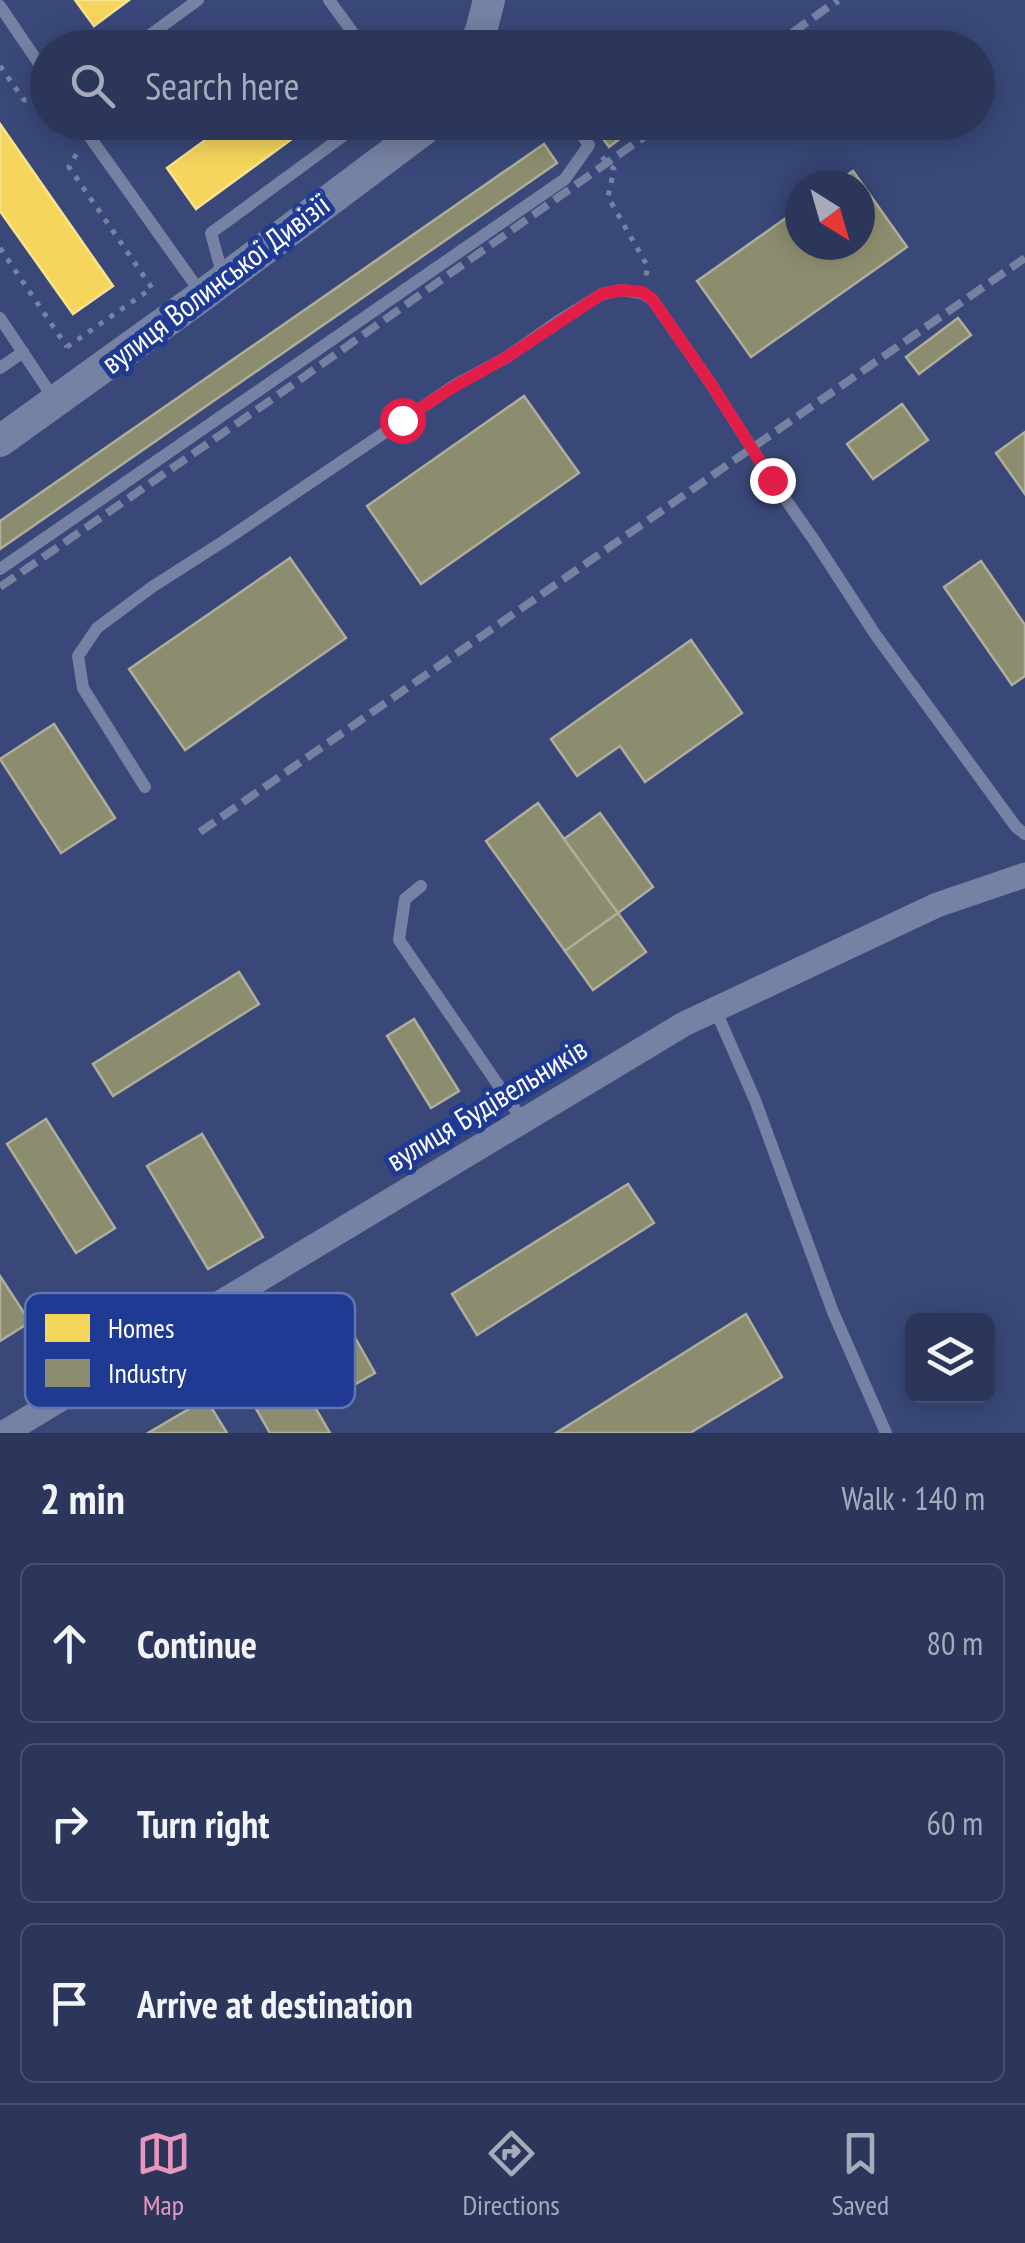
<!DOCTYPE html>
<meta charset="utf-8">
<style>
body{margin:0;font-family:"PT Sans Narrow",sans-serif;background:#374163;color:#f1f3f6}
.controls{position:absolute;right:30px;bottom:30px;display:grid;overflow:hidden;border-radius:15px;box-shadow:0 5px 25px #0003}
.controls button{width:90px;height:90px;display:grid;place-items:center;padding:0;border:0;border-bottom:2px solid #475070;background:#2b365a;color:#f1f3f6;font:50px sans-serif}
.compass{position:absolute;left:785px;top:170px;width:90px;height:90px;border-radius:50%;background:#2b365a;box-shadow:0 5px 25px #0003;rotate:143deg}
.stop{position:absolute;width:30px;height:30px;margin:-22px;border:8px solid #e11d48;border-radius:50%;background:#fff}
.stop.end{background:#e11d48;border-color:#fff;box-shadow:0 2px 10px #0008}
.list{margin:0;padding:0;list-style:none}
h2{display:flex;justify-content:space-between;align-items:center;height:130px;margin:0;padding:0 40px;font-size:42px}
h2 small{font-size:32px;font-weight:400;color:#a6abbb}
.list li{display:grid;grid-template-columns:65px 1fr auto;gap:30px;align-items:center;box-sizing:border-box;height:160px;margin:0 20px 20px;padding:0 20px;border:2px solid #475070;border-radius:15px}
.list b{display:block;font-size:38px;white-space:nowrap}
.list em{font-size:32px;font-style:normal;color:#a6abbb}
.icon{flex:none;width:55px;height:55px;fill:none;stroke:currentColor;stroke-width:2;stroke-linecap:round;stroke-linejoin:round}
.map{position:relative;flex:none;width:1025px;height:1433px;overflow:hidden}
.search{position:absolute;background:#2b365a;box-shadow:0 5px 25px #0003;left:30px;right:30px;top:30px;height:110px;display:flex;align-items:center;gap:25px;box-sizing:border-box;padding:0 35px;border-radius:55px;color:#a6abbb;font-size:38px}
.sheet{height:670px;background:#2b365a}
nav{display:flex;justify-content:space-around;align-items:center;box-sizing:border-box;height:140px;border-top:2px solid #475070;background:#2b365a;font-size:28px;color:#a6abbb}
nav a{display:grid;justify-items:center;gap:5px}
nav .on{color:#e797bd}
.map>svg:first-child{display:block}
</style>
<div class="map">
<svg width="1025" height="1433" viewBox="0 0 1025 1433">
<rect width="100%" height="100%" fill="#394878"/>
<g fill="#f6d55c" stroke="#f9e28d" stroke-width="2.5">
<polygon points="75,0 129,0 94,26"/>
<polygon points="230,122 315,122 196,209 167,168"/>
<polygon points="0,124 113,286 73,314 0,211"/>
</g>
<g fill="#8c8c6e" stroke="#aeae9a" stroke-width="2.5">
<polygon points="591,122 630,122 634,128 609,147"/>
<polygon points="544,144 557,163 0,549 0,521"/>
<polygon points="853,171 907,247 751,357 697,281 800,208 800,245 860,245 860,185 833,185"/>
<polygon points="958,318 971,335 919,374 906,357"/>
<polygon points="524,396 579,473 421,584 367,506"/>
<polygon points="902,404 928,440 873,479 847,444"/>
<polygon points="1025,432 1025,494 996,453"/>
<polygon points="290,558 346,638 185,750 129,669"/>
<polygon points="981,561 1025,625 1025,676 1012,685 944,587"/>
<polygon points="691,640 742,713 645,782 620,746 577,776 551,739"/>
<polygon points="54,724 115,818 61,853 0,759"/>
<polygon points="538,803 618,913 565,951 486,841"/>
<polygon points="600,813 653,887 618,913 564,839"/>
<polygon points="618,913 646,952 593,990 565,951"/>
<polygon points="239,972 259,1004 113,1096 93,1064"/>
<polygon points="414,1019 459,1091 431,1108 387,1036"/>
<polygon points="46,1119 115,1228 76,1253 7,1144"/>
<polygon points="202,1134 263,1237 208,1269 147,1166"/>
<polygon points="628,1184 654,1223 477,1335 452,1294"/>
<polygon points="0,1276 30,1322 0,1341"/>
<polygon points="746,1314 782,1377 690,1433 556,1433"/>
<polygon points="344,1318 375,1373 315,1407 330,1433 270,1433 239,1379"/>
<polygon points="206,1399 227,1433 148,1433"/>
</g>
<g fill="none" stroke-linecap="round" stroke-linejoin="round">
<g stroke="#7682a3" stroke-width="5" stroke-dasharray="5 8" stroke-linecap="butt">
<polyline points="0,66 24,100 48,99"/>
<polyline points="602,157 614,169 608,197 648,267 645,279"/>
<polyline points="0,248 67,347"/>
<polyline points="67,347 152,288 69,167 78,151"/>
</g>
<g stroke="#7682a3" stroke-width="12">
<polyline points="329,0 364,48"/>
<polyline points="0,6 48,77"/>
<polyline points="482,32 511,48"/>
<polyline points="132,48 198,0"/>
<polyline points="287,48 292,44 295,48"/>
<polyline points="87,133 201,293"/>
<polyline points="167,133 182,122"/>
<polyline points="223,277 211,233 354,128 350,122"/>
<polyline points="0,318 54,399"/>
<polyline points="0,368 23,352"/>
<polyline points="0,569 565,179 589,145 572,122"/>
<polyline points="145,787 83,688 78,656 97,628 152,587 224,541 455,385 507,357 560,320 602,294 622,290 642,293 652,299 709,381 772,480 814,540 875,634 1016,827 1025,834"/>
<polyline points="421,886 405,899 399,940 523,1121"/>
<polyline points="715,1009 755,1100 833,1312 886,1433"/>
</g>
<polyline stroke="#7682a3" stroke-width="25" points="4,1433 684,1024 937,905 1025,875"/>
<g stroke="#7682a3" stroke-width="32">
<polyline points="473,48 481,31 489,0"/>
<polyline points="0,441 203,295 423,130 428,122"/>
</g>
<g stroke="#7681a2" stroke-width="8" stroke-dasharray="18 8" stroke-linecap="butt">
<polyline points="771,48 838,0"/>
<polyline points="0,587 268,402 665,122"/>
<polyline points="200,832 1025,258"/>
</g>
</g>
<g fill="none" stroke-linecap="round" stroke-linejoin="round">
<polyline stroke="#e11d48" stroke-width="12" points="402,420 455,386 507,357 602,294 622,290 642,292 652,299 709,381 772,480"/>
</g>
<g text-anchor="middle" stroke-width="10" stroke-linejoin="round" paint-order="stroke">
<g font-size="30" fill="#fff" stroke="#1f3a92">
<text transform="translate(216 284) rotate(-37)" y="10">вулиця Волинської Дивізії</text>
<text transform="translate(487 1105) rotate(-31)" y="10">вулиця Будівельників</text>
</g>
</g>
<rect x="25" y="1293" width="330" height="115" rx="15" fill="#1f3a92" stroke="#6275b3" stroke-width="2.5"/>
<rect x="45" y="1314" width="45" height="28" fill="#f6d55c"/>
<rect x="45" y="1359" width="45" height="28" fill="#8c8c6e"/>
<g font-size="28" fill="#fff">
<text x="108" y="1338">Homes</text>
<text x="108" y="1383">Industry</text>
</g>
</svg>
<div class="controls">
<button><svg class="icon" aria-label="layers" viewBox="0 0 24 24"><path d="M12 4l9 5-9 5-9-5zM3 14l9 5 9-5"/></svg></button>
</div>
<svg class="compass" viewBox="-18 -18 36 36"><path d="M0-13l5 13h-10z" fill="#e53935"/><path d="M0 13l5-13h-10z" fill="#a6abbb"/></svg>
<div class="stop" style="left:402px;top:420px"></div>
<div class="stop end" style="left:772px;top:480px"></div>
<div class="search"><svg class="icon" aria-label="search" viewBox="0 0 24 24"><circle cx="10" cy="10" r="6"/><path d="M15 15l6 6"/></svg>Search here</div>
</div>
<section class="sheet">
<h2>2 min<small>Walk · 140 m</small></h2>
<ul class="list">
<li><svg class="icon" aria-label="ahead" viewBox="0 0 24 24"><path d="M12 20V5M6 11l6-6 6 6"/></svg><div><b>Continue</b></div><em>80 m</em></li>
<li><svg class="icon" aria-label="right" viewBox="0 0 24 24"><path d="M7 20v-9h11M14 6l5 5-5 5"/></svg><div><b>Turn right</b></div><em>60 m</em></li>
<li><svg class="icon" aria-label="arrive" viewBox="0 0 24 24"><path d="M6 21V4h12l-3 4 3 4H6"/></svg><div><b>Arrive at destination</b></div></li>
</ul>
</section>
<nav>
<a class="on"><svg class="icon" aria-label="map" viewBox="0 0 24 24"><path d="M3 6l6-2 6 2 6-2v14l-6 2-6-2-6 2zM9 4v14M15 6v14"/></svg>Map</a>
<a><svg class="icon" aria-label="directions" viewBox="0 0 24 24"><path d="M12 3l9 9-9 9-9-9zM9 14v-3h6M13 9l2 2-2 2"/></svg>Directions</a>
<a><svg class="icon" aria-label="saved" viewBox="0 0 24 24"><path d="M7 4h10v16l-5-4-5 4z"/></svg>Saved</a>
</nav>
